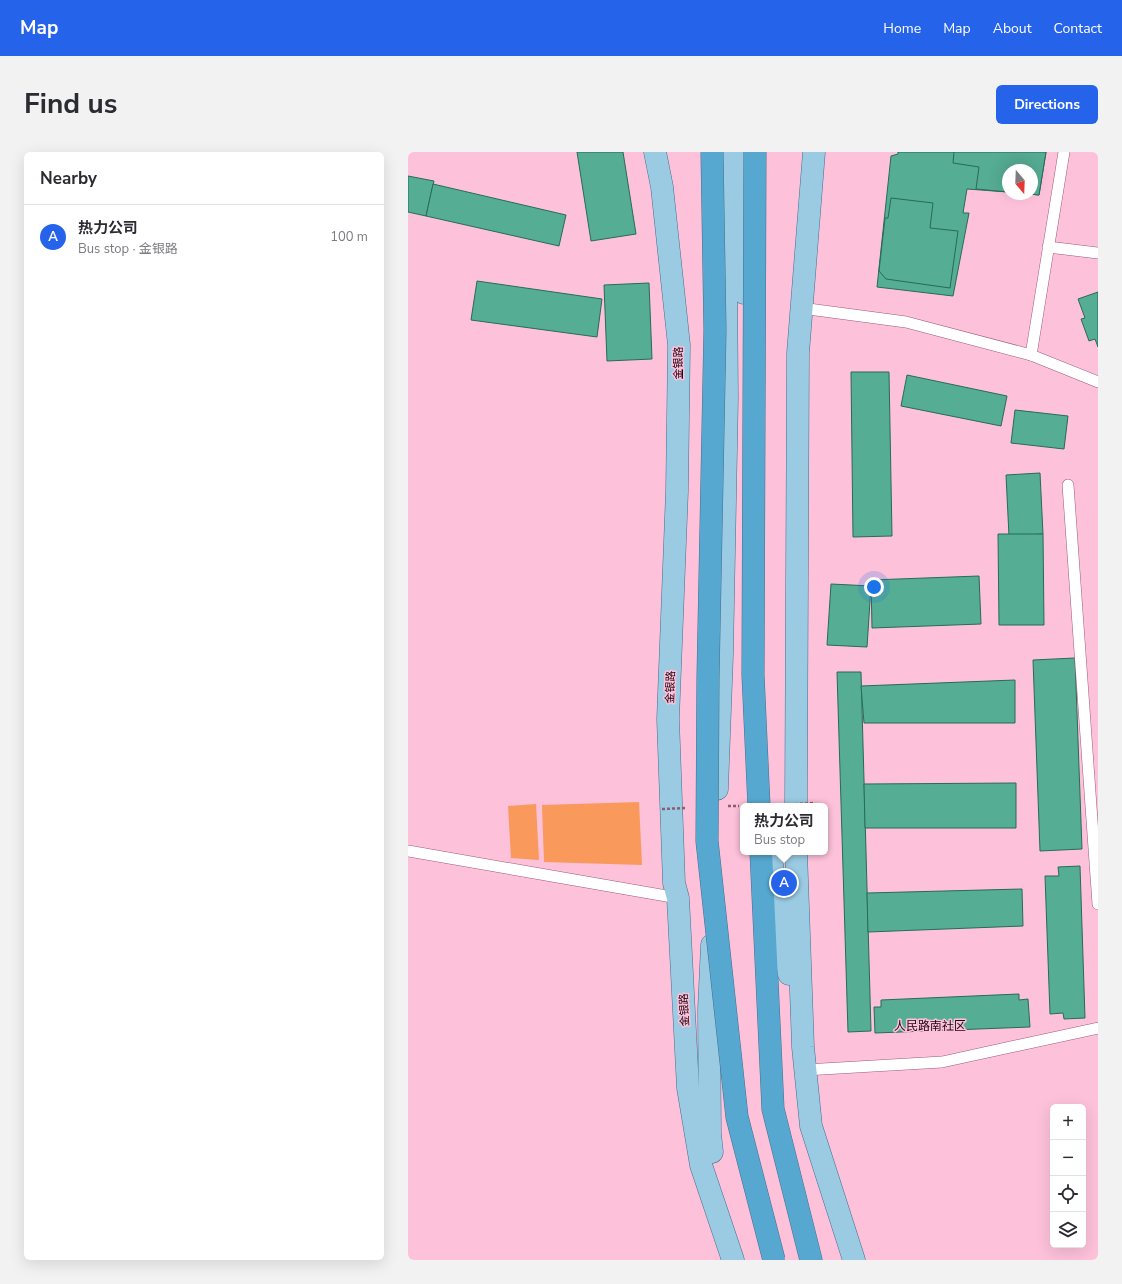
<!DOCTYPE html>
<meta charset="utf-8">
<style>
body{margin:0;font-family:"Nunito Sans","Noto Sans SC",sans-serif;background:#f2f2f3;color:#2b2b33}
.controls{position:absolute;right:12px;bottom:12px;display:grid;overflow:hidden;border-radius:6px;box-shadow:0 4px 16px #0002}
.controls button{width:36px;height:36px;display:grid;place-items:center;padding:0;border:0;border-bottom:1px solid #e1e1e2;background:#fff;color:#2b2b33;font:20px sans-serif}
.compass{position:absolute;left:594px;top:12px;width:36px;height:36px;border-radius:50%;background:#fff;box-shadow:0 4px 16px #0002;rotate:161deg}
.you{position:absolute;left:466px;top:435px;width:14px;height:14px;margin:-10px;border:3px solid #fff;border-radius:50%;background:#1a73e8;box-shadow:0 0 0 6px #1a73e833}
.badge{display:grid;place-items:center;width:26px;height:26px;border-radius:50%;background:#2563eb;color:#fff;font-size:13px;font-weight:700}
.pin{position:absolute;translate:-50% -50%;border:2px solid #fff;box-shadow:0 1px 4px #0006}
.popup{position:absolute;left:332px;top:651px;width:88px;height:52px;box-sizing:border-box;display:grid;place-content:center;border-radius:6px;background:#fff;filter:drop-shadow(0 1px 3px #0005);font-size:13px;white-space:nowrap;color:#7c7c81}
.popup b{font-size:15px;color:#2b2b33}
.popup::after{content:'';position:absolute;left:50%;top:100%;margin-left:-8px;border:8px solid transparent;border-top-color:#fff}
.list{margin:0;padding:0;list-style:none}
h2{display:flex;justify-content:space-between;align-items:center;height:52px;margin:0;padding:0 16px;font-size:17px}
h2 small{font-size:13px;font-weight:400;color:#7c7c81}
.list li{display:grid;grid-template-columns:26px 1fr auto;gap:12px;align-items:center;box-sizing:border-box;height:64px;padding:0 16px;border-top:1px solid #e1e1e2}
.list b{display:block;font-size:15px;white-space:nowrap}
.list p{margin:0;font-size:13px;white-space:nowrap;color:#7c7c81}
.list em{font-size:13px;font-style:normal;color:#7c7c81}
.icon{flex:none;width:22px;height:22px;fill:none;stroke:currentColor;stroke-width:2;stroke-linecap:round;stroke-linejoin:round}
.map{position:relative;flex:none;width:690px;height:1108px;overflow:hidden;border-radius:6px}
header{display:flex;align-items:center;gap:24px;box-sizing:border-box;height:56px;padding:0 20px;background:#2563eb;color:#fff}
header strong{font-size:19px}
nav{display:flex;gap:22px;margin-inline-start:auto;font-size:14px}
.intro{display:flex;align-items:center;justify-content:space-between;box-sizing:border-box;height:96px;padding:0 24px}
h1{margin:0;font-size:28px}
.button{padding:10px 18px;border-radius:6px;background:#2563eb;color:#fff;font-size:14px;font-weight:700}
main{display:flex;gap:24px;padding:0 24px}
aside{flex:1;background:#fff;border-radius:6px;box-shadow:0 4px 16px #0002}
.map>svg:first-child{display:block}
</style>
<header>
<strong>Map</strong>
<nav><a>Home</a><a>Map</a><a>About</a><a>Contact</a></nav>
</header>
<div class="intro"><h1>Find us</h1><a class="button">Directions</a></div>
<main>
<aside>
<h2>Nearby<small></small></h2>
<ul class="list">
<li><span class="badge">A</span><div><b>热力公司</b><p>Bus stop · 金银路</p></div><em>100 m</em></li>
</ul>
</aside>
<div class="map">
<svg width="690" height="1108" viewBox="0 0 690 1108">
<rect width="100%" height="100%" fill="#fdc1da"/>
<g fill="#fa995c">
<polygon points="231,650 234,713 136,710 134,653"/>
<polygon points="128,652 131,708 103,706 100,654"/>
</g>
<g fill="#55ad93" stroke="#276b58">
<polygon points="169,0 215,0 228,82 183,89"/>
<polygon points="490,0 638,0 631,43 621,42 624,42 624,18 600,18 600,40 559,37 555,61 561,61 545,144 469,135 483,4 490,2"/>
<polygon points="546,0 638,0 631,43 622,42 624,42 624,18 600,18 600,40 568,37 571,15 545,11"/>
<polygon points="0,24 26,29 18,64 0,60"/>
<polygon points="25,32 158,63 151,94 18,64"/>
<polygon points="483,46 525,51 522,76 550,79 542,136 478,127 471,119 477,66 480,66"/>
<polygon points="69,129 194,147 189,185 63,168"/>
<polygon points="241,131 244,207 199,209 196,133"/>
<polygon points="690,140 690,195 687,187 681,189 673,167 677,166 670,147"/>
<polygon points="443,220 481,220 484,384 445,385"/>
<polygon points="499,223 599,244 593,274 493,254"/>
<polygon points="607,258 660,264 656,297 603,291"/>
<polygon points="632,321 635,382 601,384 598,323"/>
<polygon points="590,382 635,382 636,473 591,473"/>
<polygon points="571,424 573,472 464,476 463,428"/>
<polygon points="423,432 463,434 459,495 419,493"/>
<polygon points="667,506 674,697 632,699 625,508"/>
<polygon points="429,520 453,520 463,879 440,880"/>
<polygon points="607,528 607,571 456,571 453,534"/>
<polygon points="608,631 608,676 457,676 456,632"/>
<polygon points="672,714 677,866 656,867 655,861 642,862 637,724 651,724 650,715"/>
<polygon points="614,737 615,774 460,780 459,741"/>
<polygon points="611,842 611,848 620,847 622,875 467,881 466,855 473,855 473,848"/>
</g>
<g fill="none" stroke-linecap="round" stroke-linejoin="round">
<g stroke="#9c5b79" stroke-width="12">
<g id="lane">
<polyline points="640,95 690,101"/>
<polyline points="393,156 498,170 623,203 690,230"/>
<polyline points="623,203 656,0"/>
<polyline points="660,333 690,752"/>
<polyline points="0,699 270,746"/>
<polyline points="397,918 534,910 690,876"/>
</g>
</g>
<g stroke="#436f8d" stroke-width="23">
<g id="primary">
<polyline points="247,0 254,35 271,193 269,339 260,567 266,731 270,746 280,936 293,1013 325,1108"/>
<polyline points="335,0 336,141"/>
<polyline points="309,637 314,503 319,246 317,0"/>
<polyline points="388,654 390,201 406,0"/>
<polyline points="362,700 381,822"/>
<polyline points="388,700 395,895 403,974 446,1108"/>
<polyline points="304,793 301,857 302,982 304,1000"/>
</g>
</g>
<g stroke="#436f8d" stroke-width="23">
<polyline id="highway" points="353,700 365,957 403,1108"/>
</g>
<use href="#lane" stroke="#fff" stroke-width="11"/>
<use href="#primary" stroke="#9acbe3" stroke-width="22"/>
<use href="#highway" stroke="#57a8d0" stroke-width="22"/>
<g stroke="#436f8d" stroke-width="23" stroke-linecap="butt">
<g id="highway-bridge">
<polyline points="304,0 307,178 300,525 299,689 329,965 366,1108"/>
<polyline points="347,0 345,523 351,654"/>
</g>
</g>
<g stroke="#885f71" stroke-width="2.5" stroke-dasharray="3 2" stroke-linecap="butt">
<polyline points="372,653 407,651"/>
<polyline points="320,654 331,654"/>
<polyline points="254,657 279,656"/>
</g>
<use href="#highway-bridge" stroke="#57a8d0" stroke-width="22"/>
</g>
<g text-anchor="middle" stroke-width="3" stroke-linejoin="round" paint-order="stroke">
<g font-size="11" fill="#1d0511" stroke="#fdc1da">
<text transform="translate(270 211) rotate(-90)" y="4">金银路</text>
<text transform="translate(262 535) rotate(-88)" y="4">金银路</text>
<text transform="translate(276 858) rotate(-93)" y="4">金银路</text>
</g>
<g font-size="12" fill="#1d0511" stroke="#fdc1da">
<text x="522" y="878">人民路南社区</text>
</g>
</g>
</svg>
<div class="controls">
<button>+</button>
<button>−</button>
<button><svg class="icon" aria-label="locate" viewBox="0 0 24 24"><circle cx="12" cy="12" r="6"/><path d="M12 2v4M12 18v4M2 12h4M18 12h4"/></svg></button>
<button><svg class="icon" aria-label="layers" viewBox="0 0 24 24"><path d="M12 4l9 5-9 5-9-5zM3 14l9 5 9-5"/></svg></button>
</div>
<svg class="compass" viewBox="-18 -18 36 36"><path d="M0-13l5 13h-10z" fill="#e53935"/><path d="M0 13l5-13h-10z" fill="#7c7c81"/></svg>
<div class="you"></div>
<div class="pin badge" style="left:376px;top:731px">A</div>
<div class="popup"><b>热力公司</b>Bus stop</div>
</div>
</main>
